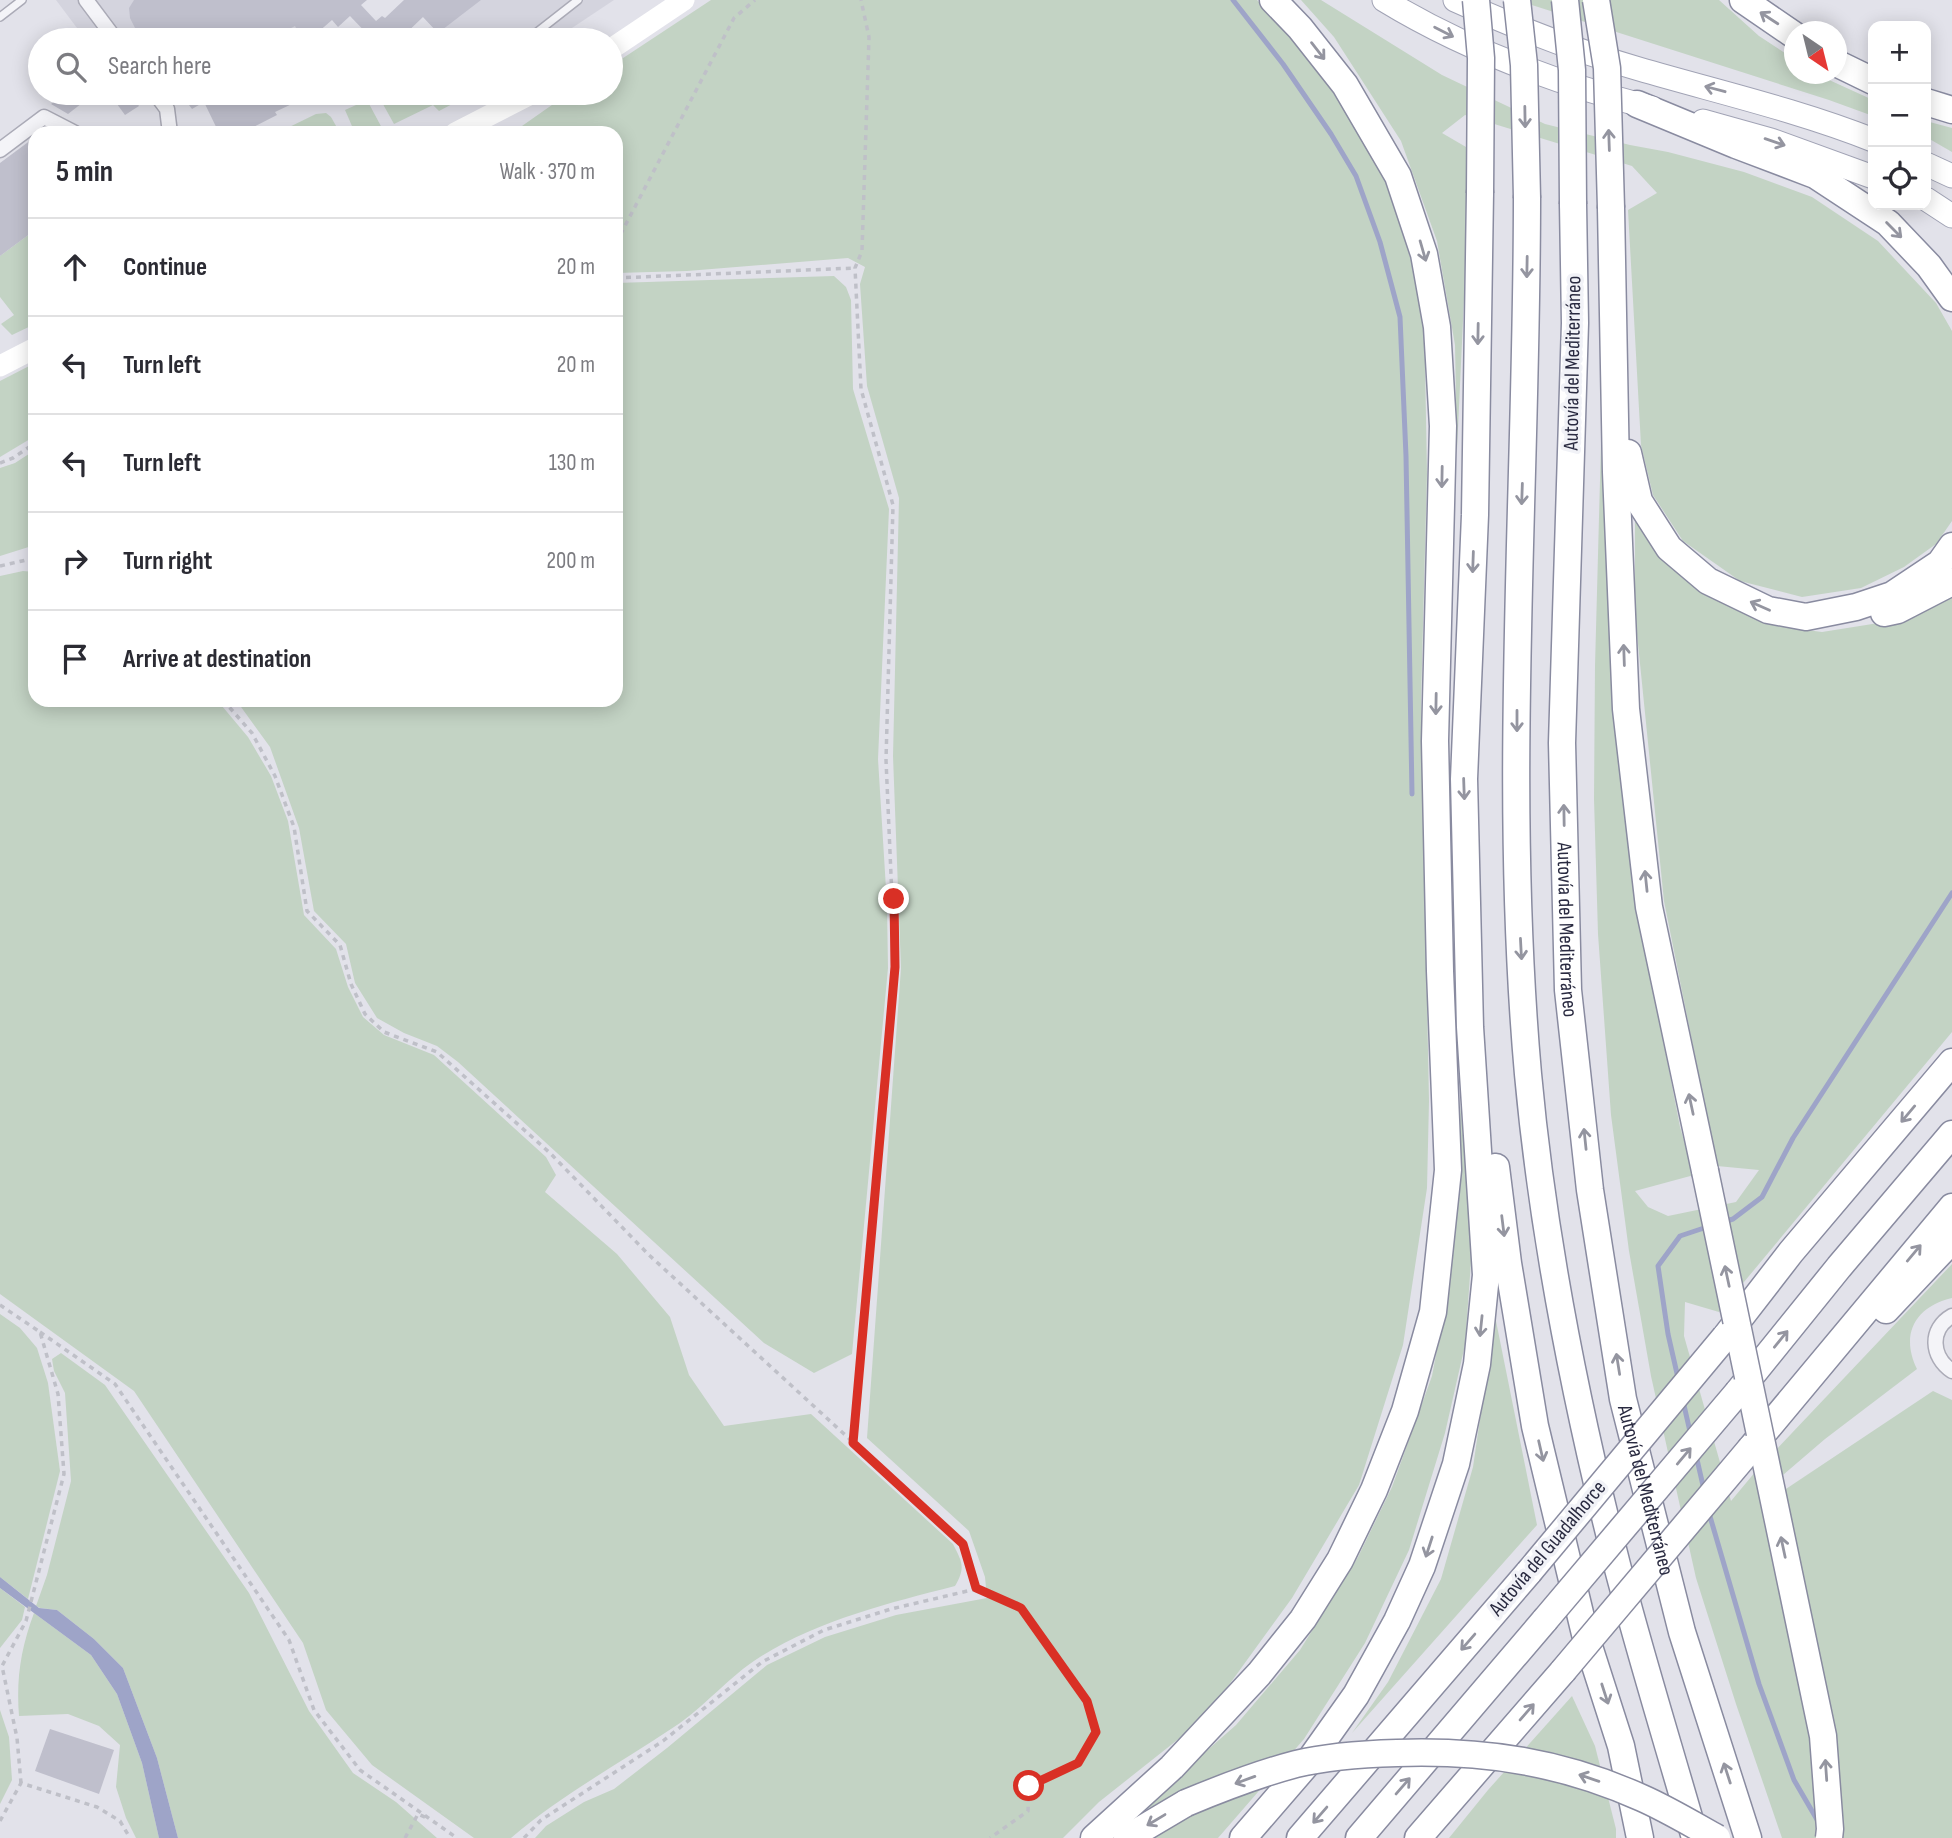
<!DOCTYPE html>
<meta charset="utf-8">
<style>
body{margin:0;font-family:"Sofia Sans Condensed",sans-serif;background:#f2f2f3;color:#2b2b33}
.controls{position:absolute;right:21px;top:21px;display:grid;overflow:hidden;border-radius:14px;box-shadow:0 4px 18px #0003}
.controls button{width:63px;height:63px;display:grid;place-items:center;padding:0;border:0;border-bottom:2px solid #e1e1e2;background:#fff;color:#2b2b33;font:35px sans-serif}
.compass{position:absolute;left:1784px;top:21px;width:63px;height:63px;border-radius:50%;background:#fff;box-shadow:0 4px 18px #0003;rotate:145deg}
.stop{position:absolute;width:21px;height:21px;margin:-16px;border:5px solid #d93025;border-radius:50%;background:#fff}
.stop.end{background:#d93025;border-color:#fff;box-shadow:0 2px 7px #0008}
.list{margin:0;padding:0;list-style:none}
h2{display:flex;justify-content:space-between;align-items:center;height:91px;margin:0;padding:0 28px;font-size:30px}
h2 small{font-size:23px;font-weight:400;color:#7c7c81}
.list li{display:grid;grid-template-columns:46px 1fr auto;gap:21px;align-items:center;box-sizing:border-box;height:98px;padding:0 28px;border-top:2px solid #e1e1e2}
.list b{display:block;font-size:26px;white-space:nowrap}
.list em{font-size:23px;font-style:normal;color:#7c7c81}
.icon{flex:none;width:38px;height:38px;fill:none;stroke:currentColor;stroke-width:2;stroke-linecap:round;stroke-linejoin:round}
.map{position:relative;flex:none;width:1952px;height:1838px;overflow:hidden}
.search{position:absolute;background:#fff;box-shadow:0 4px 18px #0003;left:28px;top:28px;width:595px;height:77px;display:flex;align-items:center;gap:18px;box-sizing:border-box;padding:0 24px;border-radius:38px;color:#7c7c81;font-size:26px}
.panel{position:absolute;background:#fff;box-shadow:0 4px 18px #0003;left:28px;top:126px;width:595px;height:581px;border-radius:21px}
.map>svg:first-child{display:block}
</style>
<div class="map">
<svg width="1952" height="1838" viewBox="0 0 1952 1838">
<rect width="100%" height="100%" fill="#e2e2ea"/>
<g fill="#d4d4de">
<polygon points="56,0 352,0 306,32 288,40 86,40"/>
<polygon points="407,0 614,0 554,40 445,40"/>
</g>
<g fill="#c3d3c4">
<polygon points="711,0 1257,0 1291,36 1352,116 1391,188 1424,308 1427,474 1421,701 1429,1101 1427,1188 1403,1345 1359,1485 1292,1598 1205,1718 1099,1802 1063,1838 535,1838 546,1826 584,1802 614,1789 667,1748 767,1665 825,1637 896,1615 987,1598 985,1577 969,1531 867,1438 901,968 893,756 899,498 867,386 860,284 865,267 848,258 687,271 616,273 616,133 512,133 569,93 611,93 611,66"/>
<polygon points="1301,0 1321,0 1442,75 1545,124 1630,145 1668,152 1744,172 1812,197 1878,241 1936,303 1952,331 1952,521 1936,544 1904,567 1861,588 1802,597 1740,581 1683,541 1653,495 1641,445 1628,210 1657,193 1632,166 1465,115 1442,133 1466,147 1469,191 1457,450 1455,345 1437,241 1401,141 1334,37"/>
<polygon points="1516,0 1719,0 1759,36 1794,59 1794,74 1816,74 1873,100 1873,116 1829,100"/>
<polygon points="380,93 454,93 460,100 439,111 433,105 394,124 379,97"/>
<polygon points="367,100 383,130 377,133 355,133 345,110"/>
<polygon points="326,113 331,117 340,133 277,133 316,114"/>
<polygon points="1926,121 1952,128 1952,152 1926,137"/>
<polygon points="35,230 35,324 12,335 1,324 14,315 0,297 0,256"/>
<polygon points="834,276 846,287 851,300 853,389 889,509 878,759 887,905 888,968 852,1354 814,1373 764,1343 458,1062 437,1046 404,1033 377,1018 355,983 346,944 314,911 299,828 270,747 236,700 616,700 616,283"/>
<polygon points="35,363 35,436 0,457 0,381"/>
<path d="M1601 443 1612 668 1639 915 1680 1127 1694 1175 1635 1191 1648 1207 1668 1216 1736 1202 1759 1170 1717 1166 1664 901 1635 614V521L1678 571 1732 608 1777 626 1822 632 1885 622 1952 592V1032L1719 1312 1685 1302 1684 1336 1731 1501 1756 1471 1952 1264V1298C1915 1307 1900 1334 1917 1369L1825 1439 1762 1493 1765 1503 1933 1391 1952 1400V1838H1782L1736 1704 1696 1578 1651 1376 1629 1251 1611 1115 1598 934 1594 799 1595 666Z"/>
<polygon points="35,450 35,545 0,556 0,468 15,463"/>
<path d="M23 571 35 572V700H217L248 737 271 776 288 821 304 915 336 949 348 987 363 1017 384 1035 434 1055 546 1157 556 1175 545 1192 617 1254 670 1317 689 1375 724 1426 811 1414 953 1544C962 1562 966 1567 955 1586 889 1603 819 1620 760 1657 729 1676 705 1707 674 1727 619 1764 561 1795 511 1838H474L372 1765 326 1710 303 1643 134 1391 0 1294V576Z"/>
<polygon points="1460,1105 1473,1234 1465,1345 1445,1433 1409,1550 1365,1643 1304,1739 1218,1838 1149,1838 1181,1794 1135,1814 1236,1725 1300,1650 1358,1557 1392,1487 1432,1376 1450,1280 1457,1200"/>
<polygon points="0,1314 20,1328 37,1348 48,1383 60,1471 28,1599 0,1577"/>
<polygon points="1495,1316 1537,1525 1352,1733 1388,1682 1441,1579 1473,1467"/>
<polygon points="61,1353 105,1385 249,1593 309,1711 353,1773 396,1802 437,1838 178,1838 157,1758 123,1668 94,1639 57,1610 40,1608 36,1606 47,1575 71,1481 65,1393 54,1371 52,1359"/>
<polygon points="0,1588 25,1607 22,1620 0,1648"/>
<path d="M34 1613 91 1655 117 1694 142 1763 159 1838H136L126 1818 116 1787 120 1745 99 1726 68 1714 19 1716C16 1678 21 1648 34 1613Z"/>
<polygon points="1572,1696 1595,1746 1616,1829 1616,1838 1449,1838 1488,1790"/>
<polygon points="0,1710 9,1737 12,1780 0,1804"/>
</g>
<polygon fill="#9ea4c8" points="0,1577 39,1608 57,1610 94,1639 123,1668 157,1758 178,1838 159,1838 142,1763 117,1694 91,1655 0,1588"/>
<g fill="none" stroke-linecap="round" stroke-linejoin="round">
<g stroke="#9ea4c8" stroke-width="5">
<polyline points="1233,0 1283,64 1331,134 1356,176 1380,242 1400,317 1406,456 1412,794"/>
<polyline points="1723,1222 1733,1219 1762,1197 1793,1138 1952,893"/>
<polyline points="1678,1378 1668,1334 1658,1266 1680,1236 1710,1226"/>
<polyline points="1683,1401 1691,1436"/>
<polyline points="1696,1455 1704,1490"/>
<polyline points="1709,1513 1759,1684 1794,1780 1819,1823"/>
</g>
</g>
<g fill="#bfbfcc">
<polygon points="134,0 367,0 361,5 376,21 382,16 385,18 404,0 481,0 438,33 423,17 399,40 373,40 350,16 338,27 332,20 309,40 302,40 295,26 268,40 141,40 130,18 129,8"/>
<polygon points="67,93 95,93 68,114 51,104"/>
<polygon points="109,93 130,93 139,106 125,115"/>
<polygon points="180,93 315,93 275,112 277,115 242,133 219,133 204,102 192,109"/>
<polygon points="35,137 35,230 0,256 0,163"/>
<polygon points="50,1729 114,1750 99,1794 35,1771"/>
</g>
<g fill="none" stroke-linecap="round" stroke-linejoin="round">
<g stroke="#ababb7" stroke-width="10">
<g id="lane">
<polyline points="0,17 22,0"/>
<polyline points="527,40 578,0"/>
</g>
</g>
<g stroke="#ababb7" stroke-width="17">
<g id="street">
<polyline points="86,0 116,40"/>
<polyline points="155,93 167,109 170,133"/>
<polyline points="0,150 44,117 75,133"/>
<path d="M1952 1316C1929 1329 1931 1357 1952 1371"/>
</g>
</g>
<g stroke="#a1a3b5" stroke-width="25">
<g id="primary">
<path d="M1384 0C1466 50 1559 84 1652 108"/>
<path d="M1455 0C1515 27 1576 51 1639 69 1718 92 1797 110 1873 140"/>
<polyline points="1703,121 1771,140 1873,177"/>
<polyline points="1926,164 1952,176"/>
<polyline points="1926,199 1952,216"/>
</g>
</g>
<g stroke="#898ba0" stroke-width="29">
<g id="highway">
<polyline points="1743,0 1794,35"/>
<polyline points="1836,63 1873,81"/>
<polyline points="1926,102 1952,110"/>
<polyline points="1637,104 1736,145 1815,175 1888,223 1929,266 1952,298"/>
<path d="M1527 198C1527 490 1502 782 1528 1074 1543 1239 1576 1404 1617 1565 1641 1657 1669 1747 1695 1838"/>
<path id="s1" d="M1573 204 1575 323 1562 743 1568 990 1590 1190 1623 1399 1682 1632 1748 1838"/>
<polyline points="1611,208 1616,472 1626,709 1649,907 1705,1171"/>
<polyline points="1628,453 1639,501 1669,548 1708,581 1768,610 1806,617 1856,607 1892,595 1940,563 1952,546"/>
<polyline points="1884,613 1898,610 1952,582"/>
<polyline points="1496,1167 1508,1263 1535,1426 1585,1634 1621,1746 1640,1838"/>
<polyline points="1886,1310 1952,1240"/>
<polyline points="1726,1336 1791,1252 1952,1062"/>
<polyline points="1738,1392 1839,1267 1952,1134"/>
<polyline points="1751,1448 1952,1207"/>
<polyline points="1094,1838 1172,1767 1259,1674 1303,1619 1340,1560 1374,1490 1405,1411 1433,1312 1448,1170 1440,971 1435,741 1443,426 1437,327 1424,254 1398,176 1345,85 1300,28 1273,0"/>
<polyline points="1127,1838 1186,1803"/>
<polyline points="1243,1838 1307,1764 1356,1695 1397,1621 1422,1566 1456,1464 1477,1364 1486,1275 1470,1027 1464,779 1475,515 1480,193"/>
<polyline points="1300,1838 1529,1572"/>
<polyline points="1359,1838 1545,1620"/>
<polyline points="1418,1838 1563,1671"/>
</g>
</g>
<g stroke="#bfc0c8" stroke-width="3.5" stroke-dasharray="5 5" stroke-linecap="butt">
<polyline points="616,243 734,18 755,0"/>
<polyline points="616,278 855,268"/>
<polyline points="0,463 13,458 35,443"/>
<polyline points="0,566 35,558"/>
<polyline points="223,700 252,733 275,776 294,827 307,911 340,945 351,984 365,1014 384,1032 437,1052 550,1153 649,1255 963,1543 976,1589"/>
<polyline points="0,1305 40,1332 58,1394 64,1474 26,1621 2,1666 17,1738 21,1783"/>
<polyline points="40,1332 115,1384 289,1640 314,1710 360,1770 457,1838"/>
<polyline points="853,1442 895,967 886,760 893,505 861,389 855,268 862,251 869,37 861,0"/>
<polyline points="0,1821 21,1783 97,1807 120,1821 130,1838"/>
<polyline points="405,1838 418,1814 427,1818"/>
<polyline points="524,1838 541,1820 663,1741 762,1662 824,1630 891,1609 976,1589 1021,1608 1087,1701 1096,1732 1078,1763 1029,1786 1028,1811 990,1838"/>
</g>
<use href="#lane" stroke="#f4f4f8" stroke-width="7"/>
<use href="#street" stroke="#f4f4f8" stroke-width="14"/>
<g stroke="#fff" stroke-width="21">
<polyline points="611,49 684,0"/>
<polyline points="455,133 533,93"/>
<polyline points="0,366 35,348"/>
</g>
<use href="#primary" stroke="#fff" stroke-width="23"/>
<use href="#highway" stroke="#fff" stroke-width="26"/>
<g stroke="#898ba0" stroke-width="29" stroke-linecap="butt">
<g id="highway-bridge">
<polyline points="1476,0 1481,58 1480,193"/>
<polyline points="1517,0 1524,65 1527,198"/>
<polyline points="1565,0 1572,70 1573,204"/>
<polyline points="1596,0 1607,68 1611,208"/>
<polyline points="1705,1171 1823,1736 1830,1829 1829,1838"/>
<polyline points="1529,1572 1725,1337"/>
<polyline points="1545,1620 1738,1392"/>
<polyline points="1563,1671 1751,1448"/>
<path d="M1186 1803C1222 1788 1258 1774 1296 1764 1329 1756 1364 1754 1397 1753 1484 1750 1562 1762 1642 1798 1667 1809 1692 1824 1717 1838"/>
</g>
</g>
<use href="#highway-bridge" stroke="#fff" stroke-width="26"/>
</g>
<defs><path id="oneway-shaft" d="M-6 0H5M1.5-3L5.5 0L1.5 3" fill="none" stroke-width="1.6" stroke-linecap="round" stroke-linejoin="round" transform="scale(1.75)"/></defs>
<g stroke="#9495a0">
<use href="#oneway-shaft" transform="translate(1769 18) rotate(-147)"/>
<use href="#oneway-shaft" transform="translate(1444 32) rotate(27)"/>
<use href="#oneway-shaft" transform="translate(1318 51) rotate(52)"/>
<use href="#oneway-shaft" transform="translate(1715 89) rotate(-165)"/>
<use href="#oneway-shaft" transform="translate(1525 117) rotate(89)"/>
<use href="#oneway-shaft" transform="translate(1609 140) rotate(-92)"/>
<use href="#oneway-shaft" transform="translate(1775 142) rotate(19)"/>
<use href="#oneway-shaft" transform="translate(1894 230) rotate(45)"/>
<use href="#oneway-shaft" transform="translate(1423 251) rotate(74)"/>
<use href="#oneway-shaft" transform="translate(1527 267) rotate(91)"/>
<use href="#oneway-shaft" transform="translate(1478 334) rotate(91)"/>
<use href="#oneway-shaft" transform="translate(1442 477) rotate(91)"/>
<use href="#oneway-shaft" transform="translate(1522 494) rotate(92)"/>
<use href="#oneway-shaft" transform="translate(1473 562) rotate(92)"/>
<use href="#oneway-shaft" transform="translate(1760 606) rotate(-156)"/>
<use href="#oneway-shaft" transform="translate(1624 655) rotate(-92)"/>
<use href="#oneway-shaft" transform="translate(1436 704) rotate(91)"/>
<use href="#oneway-shaft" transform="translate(1517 721) rotate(90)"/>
<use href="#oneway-shaft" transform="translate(1464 789) rotate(88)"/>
<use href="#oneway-shaft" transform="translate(1564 815) rotate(-91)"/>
<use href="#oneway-shaft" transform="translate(1646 881) rotate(-96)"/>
<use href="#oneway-shaft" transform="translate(1521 949) rotate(87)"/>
<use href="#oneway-shaft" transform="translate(1691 1104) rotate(-102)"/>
<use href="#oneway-shaft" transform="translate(1908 1114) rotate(130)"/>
<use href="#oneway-shaft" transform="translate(1585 1139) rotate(-96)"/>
<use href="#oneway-shaft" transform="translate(1503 1226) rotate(83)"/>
<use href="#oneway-shaft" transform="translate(1914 1253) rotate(-50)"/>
<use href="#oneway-shaft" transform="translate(1727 1276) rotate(-102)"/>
<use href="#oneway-shaft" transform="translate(1481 1326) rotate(96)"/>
<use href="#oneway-shaft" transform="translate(1781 1339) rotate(-51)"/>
<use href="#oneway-shaft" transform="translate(1618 1364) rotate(-99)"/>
<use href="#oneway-shaft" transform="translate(1541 1451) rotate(77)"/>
<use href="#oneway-shaft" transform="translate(1684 1456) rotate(-50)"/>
<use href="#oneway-shaft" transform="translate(1429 1547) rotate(108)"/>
<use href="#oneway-shaft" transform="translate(1783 1547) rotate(-102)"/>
<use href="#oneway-shaft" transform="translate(1468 1642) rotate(131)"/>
<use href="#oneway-shaft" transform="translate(1605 1694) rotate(72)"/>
<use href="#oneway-shaft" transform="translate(1527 1712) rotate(-49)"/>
<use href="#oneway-shaft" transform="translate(1826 1770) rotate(-94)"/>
<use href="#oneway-shaft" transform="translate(1727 1773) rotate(-108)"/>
<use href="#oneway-shaft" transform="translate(1589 1778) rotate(-161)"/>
<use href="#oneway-shaft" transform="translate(1245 1780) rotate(160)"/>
<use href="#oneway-shaft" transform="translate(1403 1786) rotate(-49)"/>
<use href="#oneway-shaft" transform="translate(1320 1815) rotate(131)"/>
<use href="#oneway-shaft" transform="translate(1156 1820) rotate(149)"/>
</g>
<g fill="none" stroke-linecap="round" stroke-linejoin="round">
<polyline stroke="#d93025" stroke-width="9" points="894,899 895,967 853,1443 963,1544 976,1588 1021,1608 1087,1701 1096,1732 1078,1763 1029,1786"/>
</g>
<g text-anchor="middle" stroke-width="7" stroke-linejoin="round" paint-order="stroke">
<g font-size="21" fill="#2a2b41" stroke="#f1f2f7">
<text transform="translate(1572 363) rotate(-89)" y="7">Autovía del Mediterráneo</text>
<text dy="7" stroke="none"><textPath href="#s1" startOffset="726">Autovía del Mediterráneo</textPath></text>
<text dy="7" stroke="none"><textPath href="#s1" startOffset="1293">Autovía del Mediterráneo</textPath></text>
<text transform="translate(1547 1548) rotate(-50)" y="7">Autovía del Guadalhorce</text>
</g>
</g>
</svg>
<div class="controls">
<button>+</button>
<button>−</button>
<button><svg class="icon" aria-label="locate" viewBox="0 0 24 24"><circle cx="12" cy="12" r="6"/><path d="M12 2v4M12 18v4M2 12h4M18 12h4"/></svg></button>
</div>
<svg class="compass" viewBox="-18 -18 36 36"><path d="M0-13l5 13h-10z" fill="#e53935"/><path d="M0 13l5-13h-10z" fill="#7c7c81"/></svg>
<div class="stop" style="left:1029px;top:1786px"></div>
<div class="stop end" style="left:894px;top:899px"></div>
<div class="search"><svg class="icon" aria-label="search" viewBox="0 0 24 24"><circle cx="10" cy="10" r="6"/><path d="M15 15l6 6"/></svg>Search here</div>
<section class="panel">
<h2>5 min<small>Walk · 370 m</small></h2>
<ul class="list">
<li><svg class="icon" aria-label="ahead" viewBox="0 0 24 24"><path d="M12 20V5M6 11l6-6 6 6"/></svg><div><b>Continue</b></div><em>20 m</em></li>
<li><svg class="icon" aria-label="left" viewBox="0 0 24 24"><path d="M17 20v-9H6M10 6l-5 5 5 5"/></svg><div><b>Turn left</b></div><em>20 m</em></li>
<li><svg class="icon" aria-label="left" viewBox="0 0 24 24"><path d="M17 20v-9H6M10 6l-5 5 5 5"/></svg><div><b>Turn left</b></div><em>130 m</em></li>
<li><svg class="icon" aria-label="right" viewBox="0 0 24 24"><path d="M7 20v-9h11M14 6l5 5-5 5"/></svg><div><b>Turn right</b></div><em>200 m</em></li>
<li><svg class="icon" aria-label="arrive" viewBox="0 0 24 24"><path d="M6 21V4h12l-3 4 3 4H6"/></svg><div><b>Arrive at destination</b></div></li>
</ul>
</section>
</div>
